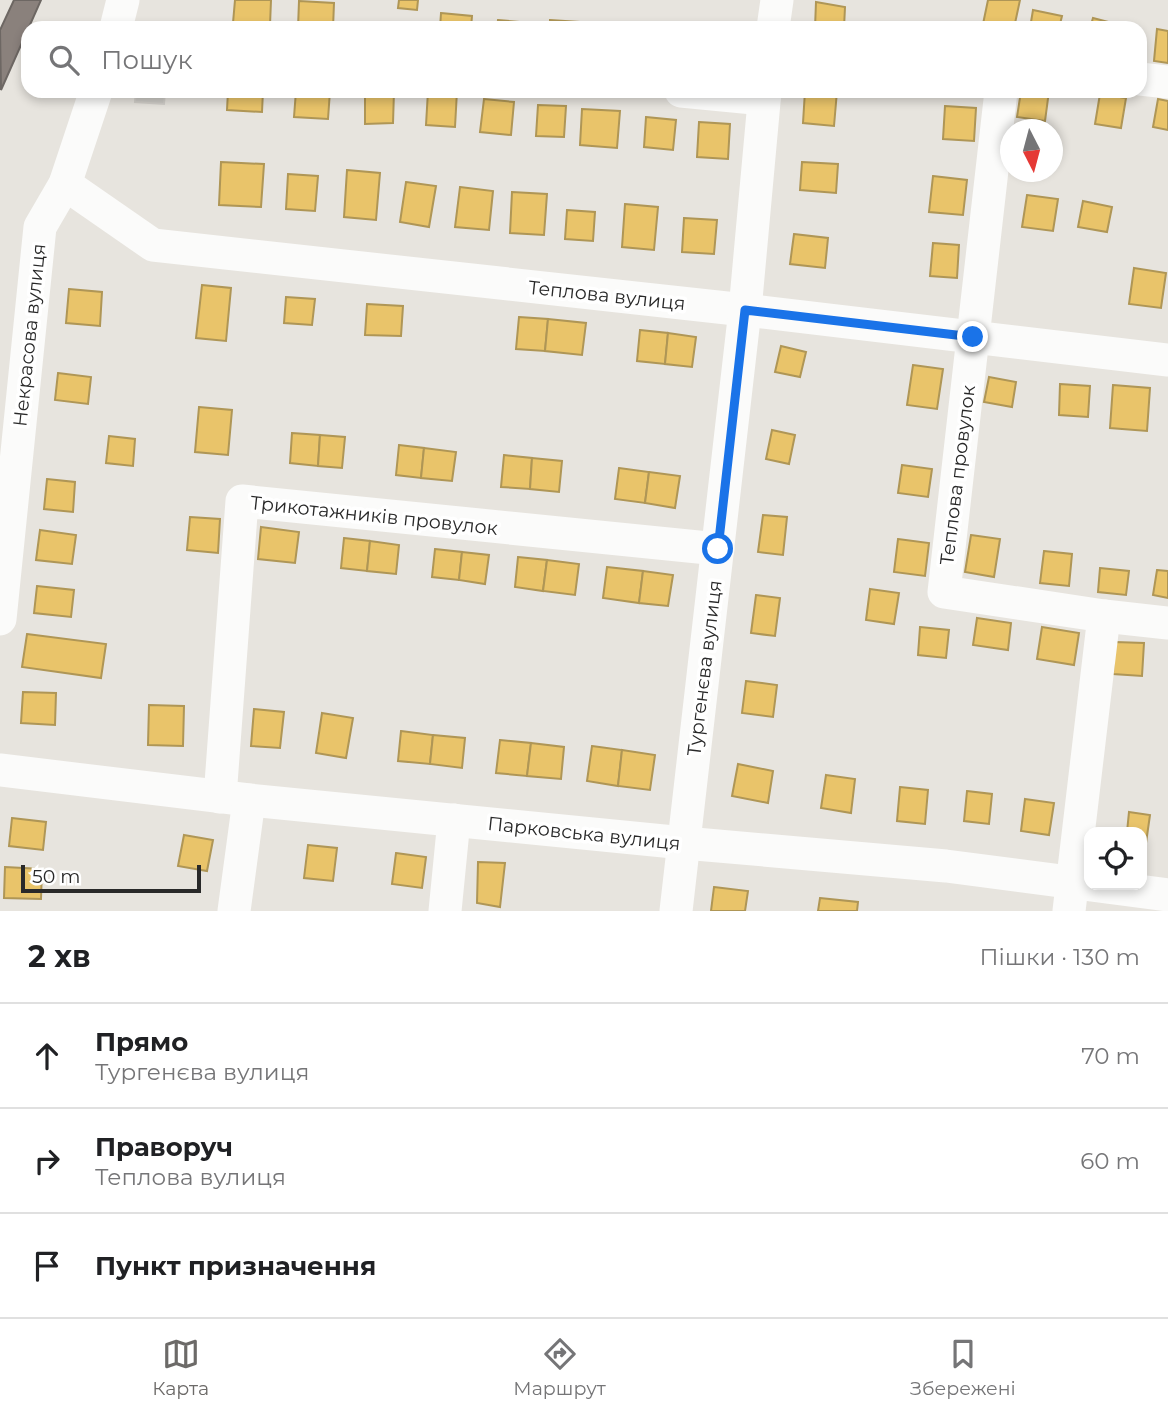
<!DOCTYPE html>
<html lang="uk">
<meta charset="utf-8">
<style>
body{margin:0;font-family:Montserrat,sans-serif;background:#f2f2f2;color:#202124}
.controls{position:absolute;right:21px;bottom:21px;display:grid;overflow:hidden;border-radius:14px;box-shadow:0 4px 10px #0003}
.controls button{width:63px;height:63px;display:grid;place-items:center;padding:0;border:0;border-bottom:2px solid #e0e0e0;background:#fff;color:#202124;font:35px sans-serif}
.compass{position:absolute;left:1000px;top:119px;width:63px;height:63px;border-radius:50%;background:#fff;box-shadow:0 4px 10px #0003;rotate:174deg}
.scale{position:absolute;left:21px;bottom:18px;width:180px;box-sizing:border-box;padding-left:7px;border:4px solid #292929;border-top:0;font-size:19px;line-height:24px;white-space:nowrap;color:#292929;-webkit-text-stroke:5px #fff;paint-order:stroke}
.stop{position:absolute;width:21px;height:21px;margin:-16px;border:5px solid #1a73e8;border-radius:50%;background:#fff}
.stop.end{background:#1a73e8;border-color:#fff;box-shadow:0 2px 7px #0008}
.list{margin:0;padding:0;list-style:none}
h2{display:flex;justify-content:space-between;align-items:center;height:91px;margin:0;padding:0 28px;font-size:30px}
h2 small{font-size:23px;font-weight:400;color:#757577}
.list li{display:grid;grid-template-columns:46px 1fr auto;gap:21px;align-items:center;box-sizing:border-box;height:105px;padding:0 28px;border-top:2px solid #e0e0e0}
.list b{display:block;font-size:26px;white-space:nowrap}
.list p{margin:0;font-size:23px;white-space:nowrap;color:#757577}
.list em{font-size:23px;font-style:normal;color:#757577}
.icon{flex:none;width:38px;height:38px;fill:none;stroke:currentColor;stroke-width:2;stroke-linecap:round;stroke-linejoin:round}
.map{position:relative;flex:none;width:1168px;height:911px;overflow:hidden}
.search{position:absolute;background:#fff;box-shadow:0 4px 10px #0003;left:21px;right:21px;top:21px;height:77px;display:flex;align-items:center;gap:18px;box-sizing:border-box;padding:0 24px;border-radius:21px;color:#757577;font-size:26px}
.sheet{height:406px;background:#fff}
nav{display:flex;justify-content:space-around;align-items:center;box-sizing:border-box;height:98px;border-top:2px solid #e0e0e0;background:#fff;font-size:19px;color:#757577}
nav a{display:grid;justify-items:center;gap:4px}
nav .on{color:#6c6a68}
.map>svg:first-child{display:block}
</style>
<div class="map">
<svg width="1168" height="911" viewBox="0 0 1168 911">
<rect width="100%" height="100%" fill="#e7e4de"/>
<g fill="#e9c46a" stroke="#af9656" stroke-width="2">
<polygon points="235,0 271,0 270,25 233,23"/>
<polygon points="399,0 418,0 417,10 398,8"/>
<polygon points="988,0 1020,0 1014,28 1002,28 983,24"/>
<polygon points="299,1 334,3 333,28 298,28"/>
<polygon points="816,2 845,7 844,28 815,28"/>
<polygon points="1033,10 1062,16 1059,28 1030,28"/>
<polygon points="441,13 472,16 471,28 440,28"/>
<polygon points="1093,18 1116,24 1115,28 1090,28"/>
<polygon points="498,20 530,23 529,28 497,28"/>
<polygon points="550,20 579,22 578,28 550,28"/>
<polygon points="599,22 634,25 634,28 598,28"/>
<polygon points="1157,29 1168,31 1168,63 1154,61"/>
<polygon points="228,91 263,91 262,112 227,110"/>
<polygon points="296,91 330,91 328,119 294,117"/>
<polygon points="365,91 394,91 393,123 365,124"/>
<polygon points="428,91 457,91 455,127 426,125"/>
<polygon points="805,91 837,91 834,126 803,123"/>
<polygon points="1021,91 1049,91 1045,121 1017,117"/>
<polygon points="1100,94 1126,98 1121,128 1095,124"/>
<polygon points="484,99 514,102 511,135 480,132"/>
<polygon points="1158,99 1168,101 1168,130 1153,127"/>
<polygon points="538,105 566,106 564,137 536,136"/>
<polygon points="945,106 976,108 974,141 943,139"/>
<polygon points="582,109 620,111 617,148 580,145"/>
<polygon points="646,117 676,120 673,150 644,147"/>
<polygon points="699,122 730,124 728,159 697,157"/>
<polygon points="221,162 264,164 261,207 219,205"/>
<polygon points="802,162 838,164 836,193 800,190"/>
<polygon points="347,170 380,173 376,220 344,217"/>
<polygon points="288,174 318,176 315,211 286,209"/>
<polygon points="933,176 967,180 963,215 929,212"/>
<polygon points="406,182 436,186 429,227 400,222"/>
<polygon points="460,187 493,191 489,230 455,227"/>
<polygon points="512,192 547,194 544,235 510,233"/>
<polygon points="1027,195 1058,199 1053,231 1022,227"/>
<polygon points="1083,201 1112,207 1107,232 1078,227"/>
<polygon points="625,204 658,207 654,250 622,247"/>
<polygon points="567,210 595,212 593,241 565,239"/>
<polygon points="684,218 717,220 714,254 682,252"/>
<polygon points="794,234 828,238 825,268 790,264"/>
<polygon points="933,243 959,245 957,278 930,276"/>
<polygon points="1134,268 1166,273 1161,308 1129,304"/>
<polygon points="202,285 231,288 226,341 196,338"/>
<polygon points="69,289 102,292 100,326 66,323"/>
<polygon points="286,297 315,299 312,325 284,323"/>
<polygon points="367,304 403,306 401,336 365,335"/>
<polygon points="519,317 548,319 545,351 516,349"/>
<polygon points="548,319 586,323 582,355 545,351"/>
<polygon points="640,330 668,333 665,364 637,361"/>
<polygon points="668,333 696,337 692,367 665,364"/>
<polygon points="781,346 806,352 800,377 775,372"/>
<polygon points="913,365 943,369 937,409 907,405"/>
<polygon points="58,373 91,377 88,404 55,400"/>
<polygon points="989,377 1016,382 1012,407 984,402"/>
<polygon points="1060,384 1090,386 1088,417 1059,415"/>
<polygon points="1113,385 1150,388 1147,431 1110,428"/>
<polygon points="199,407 232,410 228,455 195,452"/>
<polygon points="772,430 795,435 789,464 766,459"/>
<polygon points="292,433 320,435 318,466 290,463"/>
<polygon points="320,435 345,437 342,468 318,466"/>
<polygon points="109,436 135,439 133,466 106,463"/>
<polygon points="399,445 424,448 421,478 396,475"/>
<polygon points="424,448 456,452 452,481 421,478"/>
<polygon points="504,455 532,458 530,489 501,487"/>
<polygon points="532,458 562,461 559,492 530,489"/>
<polygon points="902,465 932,469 928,497 898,493"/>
<polygon points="619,468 649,472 645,503 615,499"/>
<polygon points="649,472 680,476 675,508 645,503"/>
<polygon points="47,479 75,482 73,512 44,509"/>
<polygon points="763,515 787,517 783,555 758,552"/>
<polygon points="190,517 220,519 218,553 187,550"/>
<polygon points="261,527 299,532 295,563 258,559"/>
<polygon points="40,530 76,535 72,564 36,560"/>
<polygon points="971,535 1000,539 994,577 965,572"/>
<polygon points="344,538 370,541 367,571 341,568"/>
<polygon points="898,539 929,543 925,576 894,572"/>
<polygon points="370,541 399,545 396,574 367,571"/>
<polygon points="435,549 462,552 459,580 432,577"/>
<polygon points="1044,551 1072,554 1069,586 1040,583"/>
<polygon points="462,552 489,555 485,584 459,580"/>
<polygon points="518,557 547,560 543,591 515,587"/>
<polygon points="547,560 579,564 575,595 543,591"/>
<polygon points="607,567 643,571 639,603 603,598"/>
<polygon points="1100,568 1129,571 1126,595 1098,592"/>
<polygon points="1157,570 1168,571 1168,598 1153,595"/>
<polygon points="643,571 673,575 668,606 639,603"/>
<polygon points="37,586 74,590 71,617 34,613"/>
<polygon points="870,589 899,593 894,624 866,620"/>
<polygon points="756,595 780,598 775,636 751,633"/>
<polygon points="977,618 1011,623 1008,650 973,645"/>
<polygon points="920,627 949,630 946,658 918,655"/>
<polygon points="1042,627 1079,633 1074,665 1037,659"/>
<polygon points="27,634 106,644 101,678 22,667"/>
<polygon points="1115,642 1144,643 1142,676 1113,674"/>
<polygon points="746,681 777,685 773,717 742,713"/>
<polygon points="23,692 56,693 55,725 21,723"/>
<polygon points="149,705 184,706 183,746 148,745"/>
<polygon points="254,709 284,712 280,748 251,746"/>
<polygon points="322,713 353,718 346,758 316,753"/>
<polygon points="401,731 433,735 430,764 398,761"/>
<polygon points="433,735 465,738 462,768 430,764"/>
<polygon points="500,740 531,743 527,776 496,773"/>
<polygon points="531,743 564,747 561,779 527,776"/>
<polygon points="592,746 622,750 618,786 587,781"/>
<polygon points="622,750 655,755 650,790 618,786"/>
<polygon points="738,764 773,771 768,803 732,796"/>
<polygon points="826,775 855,779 851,813 821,808"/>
<polygon points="900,787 928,790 925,824 897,821"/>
<polygon points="967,791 992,794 989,824 964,821"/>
<polygon points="1025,799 1054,803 1049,835 1021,831"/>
<polygon points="1129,812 1150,815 1146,843 1142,843 1142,832 1127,832"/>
<polygon points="12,818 46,822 43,850 9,846"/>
<polygon points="184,835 213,840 207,871 178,866"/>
<polygon points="308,845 337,848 333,881 304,878"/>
<polygon points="396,853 426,857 422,888 392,884"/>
<polygon points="478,862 505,863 500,907 477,903"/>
<polygon points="5,867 42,869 41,899 4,898"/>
<polygon points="714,887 748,891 745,911 711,911"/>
<polygon points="820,898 858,902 857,911 818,911"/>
</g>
<polygon fill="#8a817c" stroke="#6d6763" stroke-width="2" points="14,0 41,0 1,90 0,30"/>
<polygon fill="#cccac5" stroke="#d2cfca" stroke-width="2" points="136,91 165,91 164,104 135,102"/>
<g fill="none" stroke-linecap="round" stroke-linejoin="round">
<g stroke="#fbfbfa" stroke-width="33">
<polyline points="116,28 123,0"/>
<polyline points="773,28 777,0"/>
<polyline points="1140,79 1168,82"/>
<polyline points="681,91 764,99"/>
<polyline points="1001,91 944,592 1104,616 1168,623"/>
<polyline points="65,184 153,245 745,310 1168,360"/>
<polyline points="0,619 40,227 65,184 96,91"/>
<polyline points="0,770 249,800 684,843 946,866 1168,895"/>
<polyline points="220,797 242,501 718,549"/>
<polyline points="234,911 249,800"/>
<polyline points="445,911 454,820"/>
<polyline points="676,911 745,310 765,91"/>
<polyline points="1069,911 1104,616"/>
</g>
</g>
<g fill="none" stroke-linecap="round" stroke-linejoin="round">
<polyline stroke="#1a73e8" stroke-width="9" points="718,549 745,310 973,337"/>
</g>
<g text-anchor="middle" stroke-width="7" stroke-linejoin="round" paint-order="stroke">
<g font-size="19" fill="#292929" stroke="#fff">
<text transform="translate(607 295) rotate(6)" y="7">Теплова вулиця</text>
<text transform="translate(29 335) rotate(-84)" y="7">Некрасова вулиця</text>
<text transform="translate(957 475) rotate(-83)" y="7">Теплова провулок</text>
<text transform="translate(374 515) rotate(6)" y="7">Трикотажників провулок</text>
<text transform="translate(704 668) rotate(-83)" y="7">Тургенєва вулиця</text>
<text transform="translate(584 833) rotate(6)" y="7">Парковська вулиця</text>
</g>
</g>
</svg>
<div class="controls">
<button><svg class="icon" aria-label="locate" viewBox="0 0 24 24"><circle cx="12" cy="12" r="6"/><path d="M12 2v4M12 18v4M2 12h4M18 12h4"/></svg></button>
</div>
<svg class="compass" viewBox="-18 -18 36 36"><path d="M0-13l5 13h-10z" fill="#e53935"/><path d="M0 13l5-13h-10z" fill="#757577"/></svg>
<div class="scale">50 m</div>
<div class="stop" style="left:718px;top:549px"></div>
<div class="stop end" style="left:973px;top:337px"></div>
<div class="search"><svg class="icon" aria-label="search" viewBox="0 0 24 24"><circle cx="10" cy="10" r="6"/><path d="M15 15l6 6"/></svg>Пошук</div>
</div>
<section class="sheet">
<h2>2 хв<small>Пішки · 130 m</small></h2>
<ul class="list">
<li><svg class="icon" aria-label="ahead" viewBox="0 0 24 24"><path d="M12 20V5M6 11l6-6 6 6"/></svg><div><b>Прямо</b><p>Тургенєва вулиця</p></div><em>70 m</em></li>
<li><svg class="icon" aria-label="right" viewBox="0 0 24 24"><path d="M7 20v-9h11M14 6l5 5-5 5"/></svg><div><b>Праворуч</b><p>Теплова вулиця</p></div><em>60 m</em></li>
<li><svg class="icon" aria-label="arrive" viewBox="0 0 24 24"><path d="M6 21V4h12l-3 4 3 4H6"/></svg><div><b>Пункт призначення</b></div></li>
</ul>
</section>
<nav>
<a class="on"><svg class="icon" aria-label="map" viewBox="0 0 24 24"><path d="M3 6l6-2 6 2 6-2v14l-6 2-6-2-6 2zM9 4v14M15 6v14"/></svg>Карта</a>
<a><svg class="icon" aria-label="directions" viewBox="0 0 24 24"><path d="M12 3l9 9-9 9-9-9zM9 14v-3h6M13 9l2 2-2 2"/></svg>Маршрут</a>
<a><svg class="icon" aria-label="saved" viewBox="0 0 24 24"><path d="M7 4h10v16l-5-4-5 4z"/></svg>Збережені</a>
</nav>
